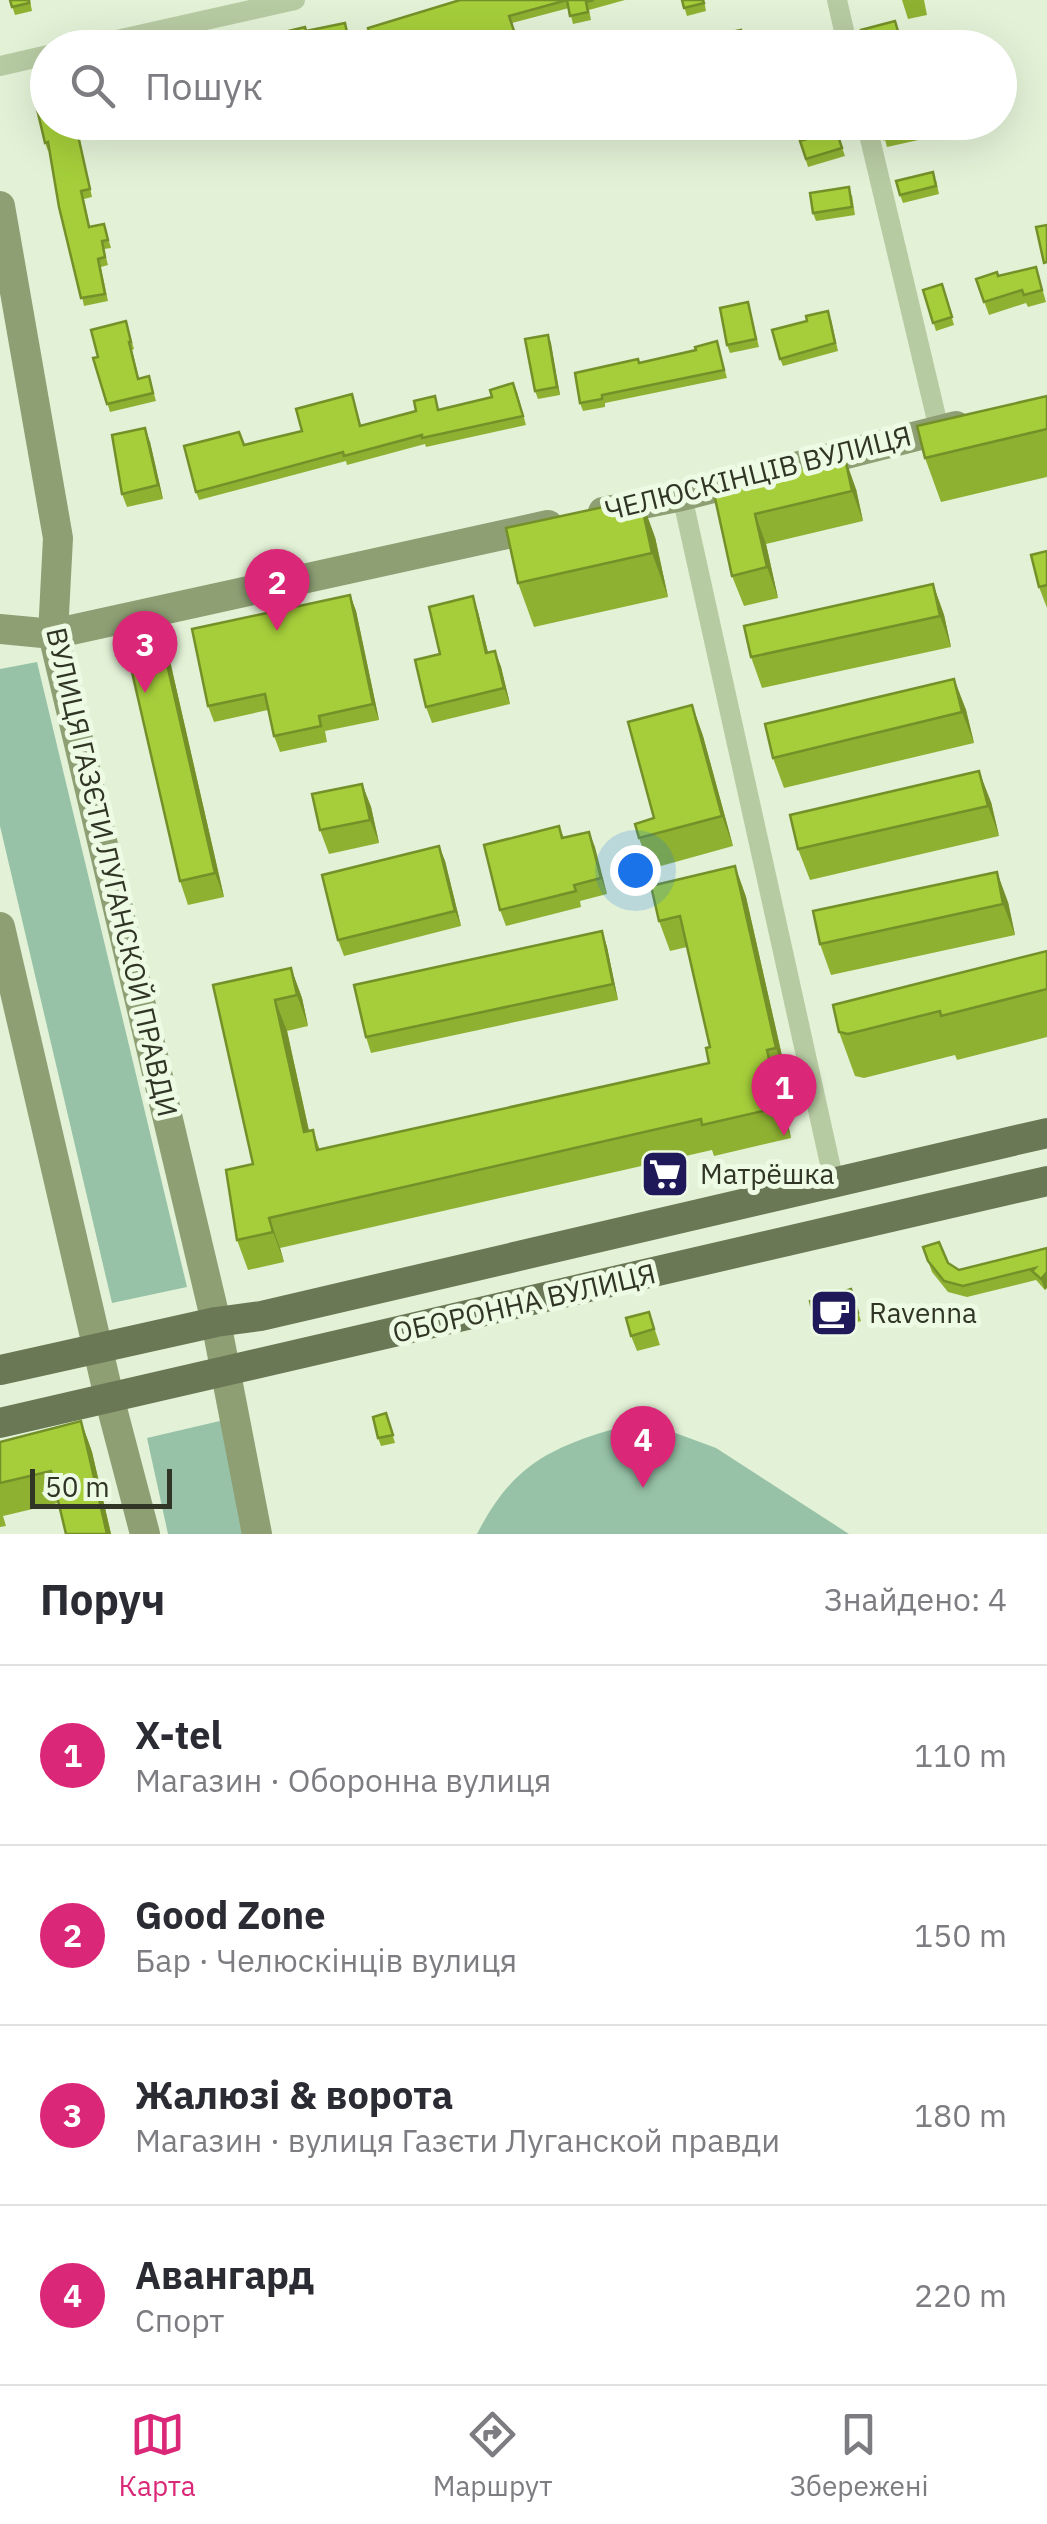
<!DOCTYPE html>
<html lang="uk">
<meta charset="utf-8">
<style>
body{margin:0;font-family:"IBM Plex Sans",sans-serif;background:#f7f7f7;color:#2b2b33}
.scale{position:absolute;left:30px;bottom:25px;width:142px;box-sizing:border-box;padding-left:10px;border:5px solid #303525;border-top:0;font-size:28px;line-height:35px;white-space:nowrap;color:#303525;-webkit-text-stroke:8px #edfae4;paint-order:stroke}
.you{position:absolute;left:635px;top:870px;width:35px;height:35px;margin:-25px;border:8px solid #fff;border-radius:50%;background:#1a73e8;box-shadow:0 0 0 15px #1a73e833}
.badge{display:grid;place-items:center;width:65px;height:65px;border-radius:50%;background:#db2777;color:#fff;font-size:32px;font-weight:700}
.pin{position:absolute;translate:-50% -82px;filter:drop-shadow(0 2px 5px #0008)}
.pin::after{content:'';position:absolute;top:52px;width:35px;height:30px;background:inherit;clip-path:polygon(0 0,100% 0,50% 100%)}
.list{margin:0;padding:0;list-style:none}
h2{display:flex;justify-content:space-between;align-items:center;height:130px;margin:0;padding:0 40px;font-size:42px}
h2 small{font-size:32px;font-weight:400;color:#7c7c81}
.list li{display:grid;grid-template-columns:65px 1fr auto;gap:30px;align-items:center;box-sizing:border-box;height:180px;padding:0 40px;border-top:2px solid #e1e1e2}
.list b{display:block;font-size:38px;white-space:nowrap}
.list p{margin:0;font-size:32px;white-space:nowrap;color:#7c7c81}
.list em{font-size:32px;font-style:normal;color:#7c7c81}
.icon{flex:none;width:55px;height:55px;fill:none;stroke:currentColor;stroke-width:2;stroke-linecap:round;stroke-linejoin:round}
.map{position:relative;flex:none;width:1047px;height:1534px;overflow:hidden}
.search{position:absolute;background:#fff;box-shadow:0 10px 40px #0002;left:30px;right:30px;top:30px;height:110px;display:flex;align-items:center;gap:25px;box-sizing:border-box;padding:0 35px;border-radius:55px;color:#7c7c81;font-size:38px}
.sheet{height:850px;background:#fff}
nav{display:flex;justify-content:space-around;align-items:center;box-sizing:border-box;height:140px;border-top:2px solid #e1e1e2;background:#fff;font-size:28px;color:#7c7c81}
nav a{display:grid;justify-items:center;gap:5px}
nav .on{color:#db2777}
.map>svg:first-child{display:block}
</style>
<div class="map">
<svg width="1047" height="1534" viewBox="0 0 1047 1534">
<rect width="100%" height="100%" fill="#e3f2d7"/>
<g fill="#97c2a7">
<polygon points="37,662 187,1287 112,1303 0,826 0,669"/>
<polygon points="224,1420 251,1534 168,1534 147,1438"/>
<path d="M617 1428 670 1431 716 1448 849 1534H477C511 1467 548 1448 617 1428Z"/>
</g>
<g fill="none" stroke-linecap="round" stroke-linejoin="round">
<g stroke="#b7cba3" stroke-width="20">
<polyline points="837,0 848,48"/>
<polyline points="81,48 295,0"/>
<polyline points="0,66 48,55"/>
<polyline points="866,122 939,429"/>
<polyline points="682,496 834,1182"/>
</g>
<g stroke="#8e9f74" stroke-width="30">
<polyline points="0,206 58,538 53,634 216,1322 257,1534"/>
<polyline points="603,512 682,496 956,426"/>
<polyline points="0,629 53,634 548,525"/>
<polyline points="0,927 109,1397 145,1534"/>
</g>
<g stroke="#6b7855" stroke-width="30">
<polyline points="0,1370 216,1322 261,1316 1047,1133"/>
<polyline points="0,1423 1047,1181"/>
</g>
</g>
<g fill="#8eb132">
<polygon points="10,0 30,0 32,11 15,15"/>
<polygon points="460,0 625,0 589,10 591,20 573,24 569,8 512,23 518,42 502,48 374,48"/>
<polygon points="682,0 704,0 706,11 687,16"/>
<polygon points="902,0 924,0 927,15 908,19"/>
<polygon points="306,31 348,32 351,48 218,48"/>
<polygon points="76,122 92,197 84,199 90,227 104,224 111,248 104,249 108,265 101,267 108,301 84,306 50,150 48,151 45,143"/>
<polygon points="880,122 929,122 932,137 887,147"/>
<polygon points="836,130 845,156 808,167 800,141"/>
<polygon points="936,180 939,194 903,203 900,195"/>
<polygon points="852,195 855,215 816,221 813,213"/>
<polygon points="1036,267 1046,302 1028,307 1026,303 989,315 976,279 998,276"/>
<polygon points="942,284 954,325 936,331 923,290"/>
<polygon points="748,302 759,347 730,353 727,345"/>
<polygon points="831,319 838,351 783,366 780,359"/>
<polygon points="126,321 134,349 132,350 139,378 149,376 156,401 110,412 93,358 98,357"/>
<polygon points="548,335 560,395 538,399 535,391"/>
<polygon points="719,349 727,378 605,403 605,407 583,411 580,403 638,359 640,363"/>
<polygon points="517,392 526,425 426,447 425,444 347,465 346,461 199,500 196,492 244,445 302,431 352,394 361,425 440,410"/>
<polygon points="1047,396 1047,477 941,502 925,458"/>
<polygon points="150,442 163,499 127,507 122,494"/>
<polygon points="713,489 856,489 863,521 766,544 778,598 744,606 732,576"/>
<polygon points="655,537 668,597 534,627 518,583"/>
<polygon points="1047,551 1047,608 1039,587"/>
<polygon points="933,584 944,615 951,647 762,688 751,657"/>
<polygon points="350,595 356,611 379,720 325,731 327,742 280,752 274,736 268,710 214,722 208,706"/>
<polygon points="473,596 478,612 488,652 495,651 501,667 510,704 432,723 426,707 440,654"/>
<polygon points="167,648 224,897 188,905 180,881"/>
<polygon points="954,679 966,710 974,743 784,788 773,758"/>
<polygon points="692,705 703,736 733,846 650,869 639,838 654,818"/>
<polygon points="362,784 371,807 379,843 329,854 320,830"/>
<polygon points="991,802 999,836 810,880 798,849"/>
<polygon points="559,826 564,838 589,832 607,894 580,901 581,907 506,926 500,910"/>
<polygon points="439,846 445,861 461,926 344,956 338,940"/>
<polygon points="735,866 746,897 787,1078 778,1080 791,1138 714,1156 712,1150 280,1248 284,1262 248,1270 237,1240 253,1164 213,985 291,968 302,998 308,1026 287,1031 309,1131 313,1130 320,1150 709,1063 710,1047 687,947 670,951 659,921"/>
<polygon points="1008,902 1015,935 831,975 820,944"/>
<polygon points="602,931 607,947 618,1000 371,1053 366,1037"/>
<polygon points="1047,951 1047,1037 957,1060 955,1055 864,1078 855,1076 839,1032"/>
<polygon points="923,1247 959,1270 1047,1248 1045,1290 1036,1280 967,1297 948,1292 932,1272"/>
<polygon points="851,1289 861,1321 819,1333 810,1301"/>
<polygon points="654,1327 660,1345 637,1351 631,1336"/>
<polygon points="386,1413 395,1443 381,1446 378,1438"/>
<polygon points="81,1421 92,1452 111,1534 66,1534 58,1503 3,1516 6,1526 0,1527 0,1442"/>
</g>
<g fill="#749029">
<polygon points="548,335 551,343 560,395 557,387"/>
<polygon points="145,428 150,442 163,499 158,485"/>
<polygon points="845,458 856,489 863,521 852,491"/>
<polygon points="639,493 655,537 668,597 652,553"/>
<polygon points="755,514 766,544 778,598 767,567"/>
<polygon points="933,584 944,615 951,647 940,616"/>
<polygon points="350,595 356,611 379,720 373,704"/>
<polygon points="473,596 478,612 492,669 486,653"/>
<polygon points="158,625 167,648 224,897 215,873"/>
<polygon points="495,651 501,667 510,704 504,688"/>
<polygon points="954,679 966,710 974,743 962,712"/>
<polygon points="692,705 703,736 733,846 722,816"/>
<polygon points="979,771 991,802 999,836 988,806"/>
<polygon points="362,784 371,807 379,843 370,820"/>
<polygon points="589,832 595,847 607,894 601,878"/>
<polygon points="439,846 445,861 461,926 455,911"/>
<polygon points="735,866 746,897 787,1078 776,1048"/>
<polygon points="997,872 1008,902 1015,935 1003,904"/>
<polygon points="602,931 607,947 618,1000 613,984"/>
<polygon points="291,968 302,998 308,1026 297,995"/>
<polygon points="275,1000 287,1031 316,1163 304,1132"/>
<polygon points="767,1050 778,1080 791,1138 780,1107"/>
<polygon points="269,1218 280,1248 284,1262 273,1232"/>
<polygon points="1047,1272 1047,1288 1045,1290 1041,1279"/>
<polygon points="81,1421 92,1452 111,1534 107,1534"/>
</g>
<g fill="#a5ce3a" stroke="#749029" stroke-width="2.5">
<polygon points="10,0 29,0 29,3 12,7"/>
<polygon points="460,0 594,0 586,2 588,12 570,16 567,0 509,16 515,34 477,48 456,48 454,42 438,48 374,48 368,28"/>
<polygon points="682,0 703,0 704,3 684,8"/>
<polygon points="895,21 902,45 894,48 866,48 861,30"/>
<polygon points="345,23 349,42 327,48 218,48 305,27 306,31"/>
<polygon points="741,30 745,48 695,48 693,40"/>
<polygon points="792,37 795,48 745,48"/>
<polygon points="48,89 48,122 75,122 90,189 81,191 89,227 104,224 108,240 102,241 105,257 98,259 105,294 81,298 59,207 48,142 45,143 33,92"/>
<polygon points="880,122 928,122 929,129 884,139"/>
<polygon points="836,130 842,148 806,159 800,141"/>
<polygon points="933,172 936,186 900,195 896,181"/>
<polygon points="849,187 852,207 813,213 810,193"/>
<polygon points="1047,225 1047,262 1044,263 1036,227"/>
<polygon points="1036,267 1042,290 1024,295 1022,290 984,302 976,279 997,272 998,276"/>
<polygon points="942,284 952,317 933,323 923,290"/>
<polygon points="748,302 756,339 727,345 720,308"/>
<polygon points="828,311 835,343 780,359 772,330 807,321 806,316"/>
<polygon points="126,321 131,342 129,342 138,379 149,376 153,393 107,404 93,358 98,357 91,330"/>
<polygon points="548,335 557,387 535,391 525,339"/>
<polygon points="717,341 724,370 602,395 602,399 580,403 575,373 638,359 639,363 696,350 695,347"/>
<polygon points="513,383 523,416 422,438 422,435 344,456 343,452 196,492 184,446 239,432 244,445 302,431 296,409 352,394 360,426 416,411 414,401 435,396 438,410 492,397 490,390"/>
<polygon points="1047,396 1047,429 925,458 917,426"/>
<polygon points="145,428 158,485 122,494 112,435"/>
<polygon points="845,458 852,491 755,514 767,567 732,576 713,489"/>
<polygon points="639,493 652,553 518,583 506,528 622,503 620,497"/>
<polygon points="1047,551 1047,585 1039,587 1031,555"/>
<polygon points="933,584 940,616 751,657 744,626"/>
<polygon points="350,595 373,704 319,716 321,726 274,736 265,694 208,706 192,629"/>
<polygon points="473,596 486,653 495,651 504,688 426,707 415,660 440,654 429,607"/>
<polygon points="158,625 215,873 180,881 123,633"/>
<polygon points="954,679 962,712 773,758 765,724"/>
<polygon points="692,705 722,816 639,838 635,824 654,818 628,722"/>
<polygon points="979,771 988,806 798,849 790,815"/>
<polygon points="362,784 370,820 320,830 312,794"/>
<polygon points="559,826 562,838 589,832 601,878 574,885 576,891 500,910 484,845"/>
<polygon points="439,846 455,911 338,940 322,875"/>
<polygon points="735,866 776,1048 767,1050 780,1107 702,1125 701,1119 269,1218 273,1232 237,1240 226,1170 253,1164 213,985 291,968 297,995 275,1000 304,1132 313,1130 317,1150 709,1063 706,1048 710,1047 680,916 659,921 651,886"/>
<polygon points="997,872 1003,904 820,944 813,911"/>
<polygon points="602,931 613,984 366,1037 354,985"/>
<polygon points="1047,951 1047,989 941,1016 940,1011 848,1034 839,1032 833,1005"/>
<polygon points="939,1242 948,1263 959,1270 1047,1248 1047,1272 1041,1279 1032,1271 1035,1268 963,1286 944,1281 928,1261 923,1247"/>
<polygon points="851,1289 858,1313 816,1325 810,1301"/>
<polygon points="649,1312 654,1329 631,1336 626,1318"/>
<polygon points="386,1413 393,1435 378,1438 373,1417"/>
<polygon points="81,1421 107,1534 66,1534 51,1471 0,1483 0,1442"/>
</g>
<defs>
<g id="supermarket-square" transform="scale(2.5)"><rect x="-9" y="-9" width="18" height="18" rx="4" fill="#1f1959" stroke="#edfae4"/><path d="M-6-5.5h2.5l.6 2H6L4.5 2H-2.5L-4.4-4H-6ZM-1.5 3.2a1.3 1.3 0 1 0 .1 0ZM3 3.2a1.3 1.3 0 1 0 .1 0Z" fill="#fff"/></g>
<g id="cafe-square" transform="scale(2.5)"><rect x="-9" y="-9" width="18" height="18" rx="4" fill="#1f1959" stroke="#edfae4"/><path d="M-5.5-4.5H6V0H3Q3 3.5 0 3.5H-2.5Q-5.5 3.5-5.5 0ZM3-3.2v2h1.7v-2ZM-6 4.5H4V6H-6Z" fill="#fff"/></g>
</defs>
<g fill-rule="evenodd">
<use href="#supermarket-square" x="665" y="1174"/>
<use href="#cafe-square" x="834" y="1313"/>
</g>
<g text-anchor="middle" stroke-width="10" stroke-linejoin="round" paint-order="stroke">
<g font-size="28" fill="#303525" stroke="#edfae4">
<text transform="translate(758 473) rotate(-14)" y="10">ЧЕЛЮСКІНЦІВ ВУЛИЦЯ</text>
<text transform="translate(112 872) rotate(77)" y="10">ВУЛИЦЯ ГАЗЄТИ ЛУГАНСКОЙ ПРАВДИ</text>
<text transform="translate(524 1303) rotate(-13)" y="10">ОБОРОННА ВУЛИЦЯ</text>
</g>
<g font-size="28" fill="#303525" stroke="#edfae4" text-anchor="start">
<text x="700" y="1184">Матрёшка</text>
<text x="869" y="1323">Ravenna</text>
</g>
</g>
</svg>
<div class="scale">50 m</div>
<div class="you"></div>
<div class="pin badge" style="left:784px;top:1136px">1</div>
<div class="pin badge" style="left:277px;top:631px">2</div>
<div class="pin badge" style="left:145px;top:693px">3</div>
<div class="pin badge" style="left:643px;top:1488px">4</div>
<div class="search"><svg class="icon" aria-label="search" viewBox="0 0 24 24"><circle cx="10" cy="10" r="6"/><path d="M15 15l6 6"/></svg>Пошук</div>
</div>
<section class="sheet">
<h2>Поруч<small>Знайдено: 4</small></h2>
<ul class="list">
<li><span class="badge">1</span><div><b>X-tel</b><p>Магазин · Оборонна вулиця</p></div><em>110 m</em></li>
<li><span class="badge">2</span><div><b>Good Zone</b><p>Бар · Челюскінців вулиця</p></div><em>150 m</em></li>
<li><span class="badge">3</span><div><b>Жалюзі &amp; ворота</b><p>Магазин · вулиця Газєти Луганской правди</p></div><em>180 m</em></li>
<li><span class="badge">4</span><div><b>Авангард</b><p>Спорт</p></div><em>220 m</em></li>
</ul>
</section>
<nav>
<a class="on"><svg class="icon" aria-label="map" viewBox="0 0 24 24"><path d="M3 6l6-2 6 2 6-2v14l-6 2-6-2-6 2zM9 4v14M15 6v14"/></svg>Карта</a>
<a><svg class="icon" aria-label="directions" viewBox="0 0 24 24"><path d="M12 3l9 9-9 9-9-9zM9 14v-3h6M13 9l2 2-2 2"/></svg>Маршрут</a>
<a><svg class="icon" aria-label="saved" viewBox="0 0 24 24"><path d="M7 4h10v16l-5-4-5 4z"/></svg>Збережені</a>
</nav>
